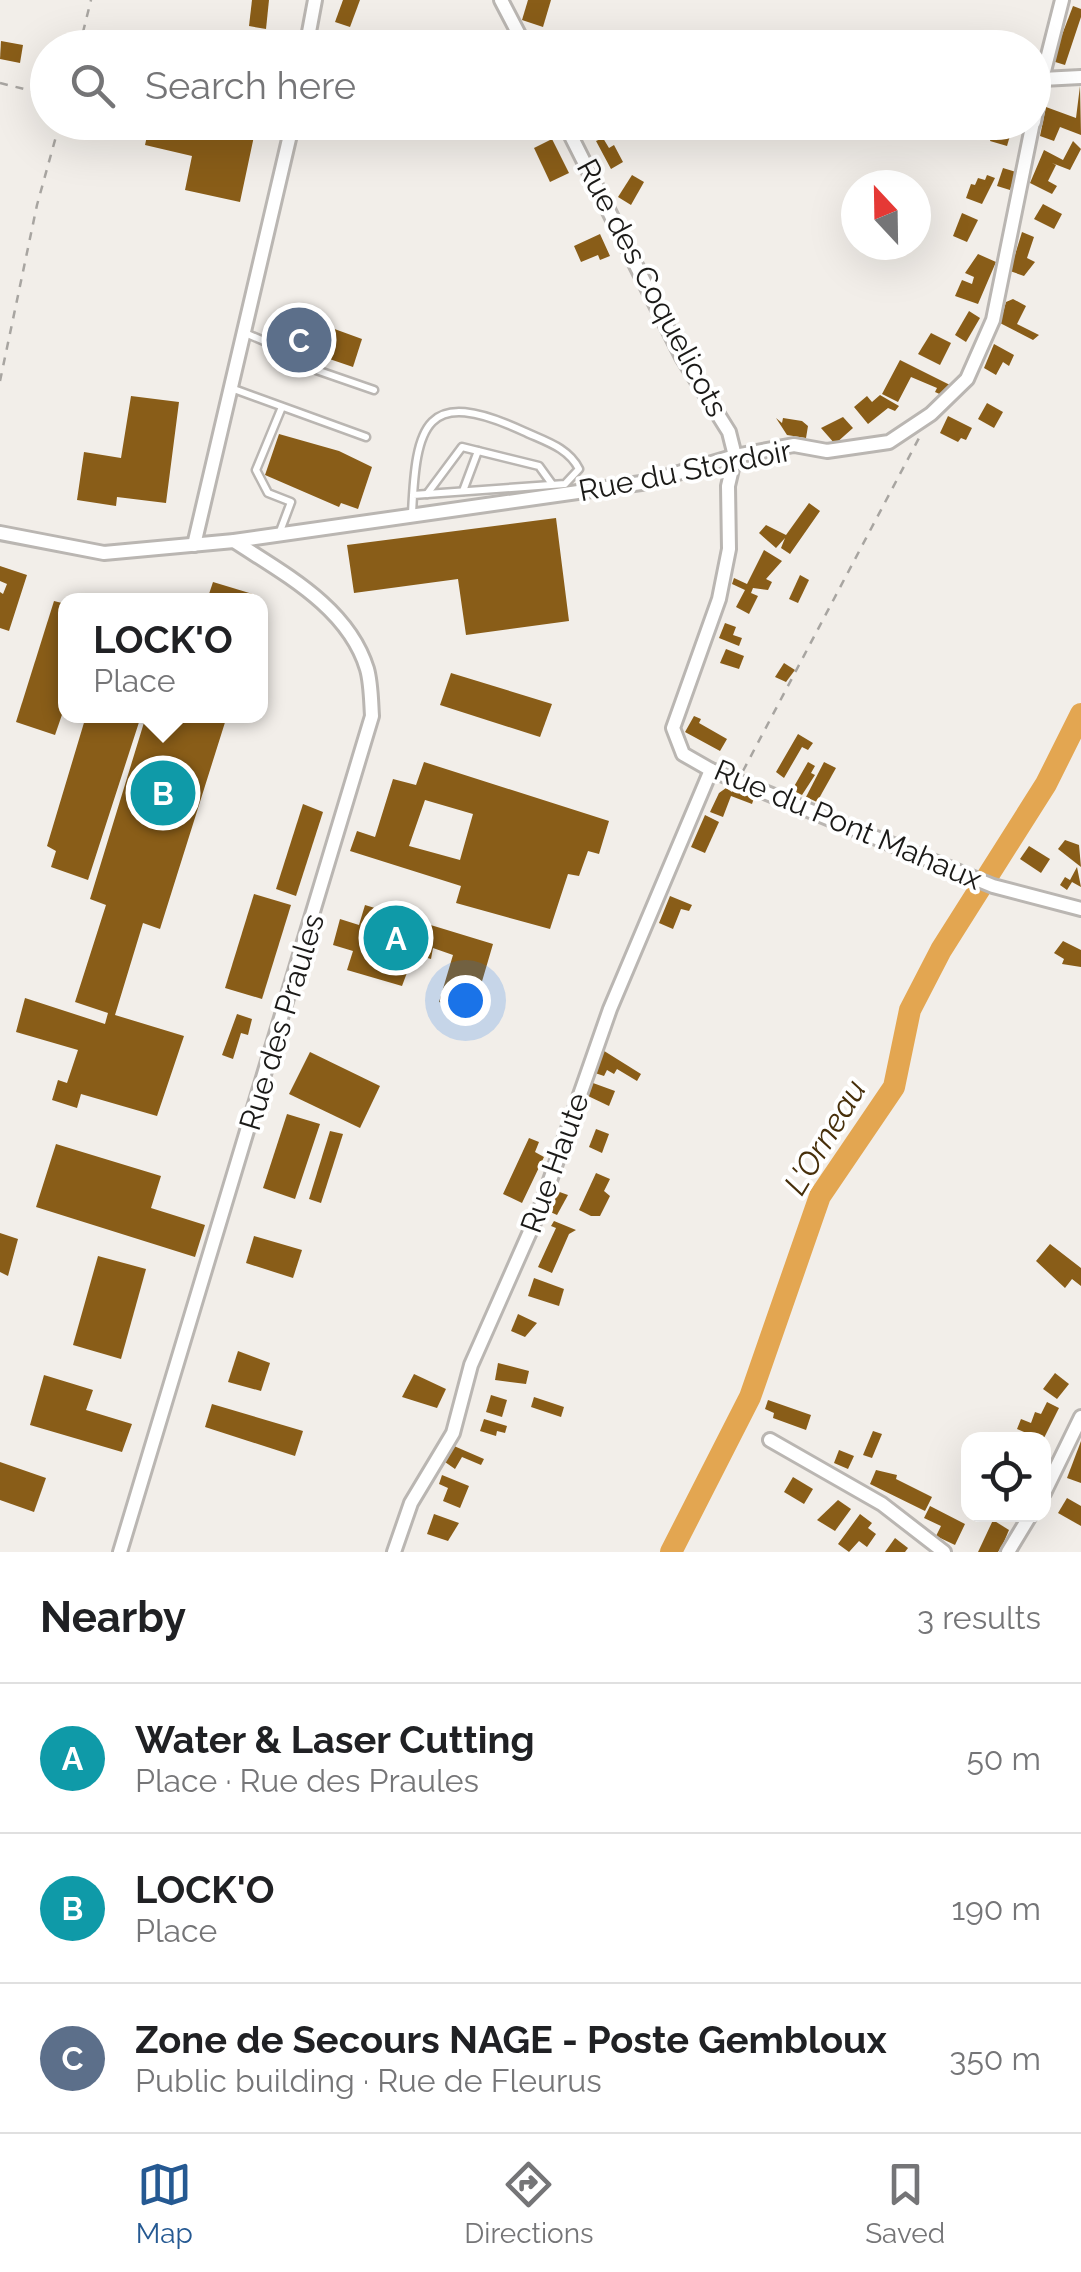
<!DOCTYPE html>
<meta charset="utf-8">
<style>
body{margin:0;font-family:Raleway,sans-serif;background:#f2f2f2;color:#202124}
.controls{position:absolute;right:30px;bottom:30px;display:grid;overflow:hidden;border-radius:20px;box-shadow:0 10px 40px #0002}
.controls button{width:90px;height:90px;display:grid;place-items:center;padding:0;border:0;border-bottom:2px solid #e0e0e0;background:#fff;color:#202124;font:50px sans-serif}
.compass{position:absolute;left:841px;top:170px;width:90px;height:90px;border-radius:50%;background:#fff;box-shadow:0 10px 40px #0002;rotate:338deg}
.you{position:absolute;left:465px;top:1000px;width:35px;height:35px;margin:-25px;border:8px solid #fff;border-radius:50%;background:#1a73e8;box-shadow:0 0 0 15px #1a73e833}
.badge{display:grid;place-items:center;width:65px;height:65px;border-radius:50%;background:#255992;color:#fff;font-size:32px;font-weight:700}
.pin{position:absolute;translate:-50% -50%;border:5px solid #fff;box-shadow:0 2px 10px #0006}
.popup{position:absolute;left:58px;top:593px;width:210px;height:130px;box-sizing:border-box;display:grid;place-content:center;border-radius:20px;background:#fff;filter:drop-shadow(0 2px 8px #0005);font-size:32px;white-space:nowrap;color:#757577}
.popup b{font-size:38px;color:#202124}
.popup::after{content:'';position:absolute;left:50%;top:100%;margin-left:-20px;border:20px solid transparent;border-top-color:#fff}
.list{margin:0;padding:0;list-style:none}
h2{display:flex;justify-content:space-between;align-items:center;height:130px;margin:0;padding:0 40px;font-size:42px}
h2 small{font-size:32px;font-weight:400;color:#757577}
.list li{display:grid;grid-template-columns:65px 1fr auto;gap:30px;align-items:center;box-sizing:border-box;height:150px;padding:0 40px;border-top:2px solid #e0e0e0}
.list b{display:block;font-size:38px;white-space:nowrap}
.list p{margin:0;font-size:32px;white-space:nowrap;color:#757577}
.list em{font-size:32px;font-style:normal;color:#757577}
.icon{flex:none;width:55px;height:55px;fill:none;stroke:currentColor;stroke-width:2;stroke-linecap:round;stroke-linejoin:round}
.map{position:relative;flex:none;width:1081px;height:1552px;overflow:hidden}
.search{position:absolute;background:#fff;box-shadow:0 10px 40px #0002;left:30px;right:30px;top:30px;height:110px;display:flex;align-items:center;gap:25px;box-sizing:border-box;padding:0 35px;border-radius:55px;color:#757577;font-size:38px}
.sheet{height:580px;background:#fff}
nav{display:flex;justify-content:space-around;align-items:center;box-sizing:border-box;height:140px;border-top:2px solid #e0e0e0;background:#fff;font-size:28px;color:#757577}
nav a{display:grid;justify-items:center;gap:5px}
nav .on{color:#255992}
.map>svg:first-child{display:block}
</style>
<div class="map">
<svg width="1081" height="1552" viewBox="0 0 1081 1552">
<rect width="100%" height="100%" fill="#f2eee9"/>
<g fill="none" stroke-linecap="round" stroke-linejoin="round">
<polyline stroke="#e3a651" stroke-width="22" points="671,1552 750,1397 820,1196 894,1087 910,1010 941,950 1046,784 1081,714"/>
</g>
<g fill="#895d18" fill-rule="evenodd">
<polygon points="252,0 269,0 266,29 249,26"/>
<polygon points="343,0 360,0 350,27 335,22"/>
<polygon points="528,0 551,0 543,27 522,20"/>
<polygon points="1073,6 1081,9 1081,17 1065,65 1052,61"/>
<polygon points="332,38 354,44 353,48 329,48"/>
<polygon points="1,41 23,45 20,63 0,59"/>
<polygon points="1080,86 1081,135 1060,127 1054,141 1040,136 1046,107 1076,118"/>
<polygon points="150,122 257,122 240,202 185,190 192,156 145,145"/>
<polygon points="996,122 1014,122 1007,146 990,141"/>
<polygon points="603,138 609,148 614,145 623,162 611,169 596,141"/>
<polygon points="552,139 569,173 550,182 534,148"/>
<polygon points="1073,141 1081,149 1070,170 1052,163 1056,165 1048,181 1057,186 1052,194 1030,183 1044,150 1063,160"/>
<polygon points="1003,168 1016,172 1010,190 997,186"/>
<polygon points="632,175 644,182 631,205 618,197"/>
<polygon points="987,175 995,178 982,204 966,198 971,184 975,185 978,178 985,180"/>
<polygon points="1043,204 1062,214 1054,229 1034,219"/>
<polygon points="962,213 978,220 967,242 953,236"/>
<polygon points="1022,232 1034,237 1027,258 1035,262 1024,276 1010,271"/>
<polygon points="600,234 610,256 600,260 598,255 581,262 574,246"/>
<polygon points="978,254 996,262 978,304 955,296 962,280 972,284 974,277 965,273"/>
<polygon points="1013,299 1026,306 1017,324 1039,335 1033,340 1000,323 1006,302"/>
<polygon points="969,311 980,318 966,342 955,335"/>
<polygon points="318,323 362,339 353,367 309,352"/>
<polygon points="931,333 951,343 940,365 918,354"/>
<polygon points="994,344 1014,355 1009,366 1003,362 996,375 984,368"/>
<polygon points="900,360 950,385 944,396 935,392 937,388 911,377 898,402 882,394"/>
<polygon points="880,395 899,406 895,411 888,408 868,424 854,407 867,396 872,402"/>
<polygon points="131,396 179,402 166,503 117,497 116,506 77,500 84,452 121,458"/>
<polygon points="987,403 1003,412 994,428 978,419"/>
<polygon points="948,416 972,428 966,440 961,438 958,442 940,433"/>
<polygon points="843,417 853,428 835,444 821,428"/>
<polygon points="776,418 782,423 783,418 802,421 808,426 806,438 787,435"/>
<polygon points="279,434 339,451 372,467 358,509 341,503 339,507 265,475"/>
<polygon points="809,503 820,511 790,554 781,548 785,538 776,548 759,533 766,525 786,535"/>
<polygon points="556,518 569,621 466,635 458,579 354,593 347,545"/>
<polygon points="764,550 782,561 766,579 772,582 768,590 753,588 751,593 758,596 749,614 736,607 745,590 732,584 734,578 747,584"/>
<polygon points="0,566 27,575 9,631 0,628 0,592 3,594 7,584 0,581"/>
<polygon points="800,575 809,580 798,603 789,599"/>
<polygon points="213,582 256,595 255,600 207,600"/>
<polygon points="54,601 66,604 66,703 55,735 16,722"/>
<polygon points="725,623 736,627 733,635 742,638 739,646 719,638"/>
<polygon points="726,649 744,656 739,669 720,663"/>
<polygon points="784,663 795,670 786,682 775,677"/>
<polygon points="451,673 552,704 540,737 440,705"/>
<polygon points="86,716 141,716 88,880 51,867 56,851 47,846"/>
<polygon points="146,716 227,716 160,929 143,923 115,1015 184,1036 157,1116 81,1094 77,1108 52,1100 58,1080 67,1083 78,1050 16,1032 25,998 105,1024 108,1013 75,1002 106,905 90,899"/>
<polygon points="694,716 701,719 699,723 727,739 720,751 685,732"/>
<polygon points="798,734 813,743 808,750 802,747 784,778 776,772"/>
<path d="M424 762 609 821 599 854 588 851 579 876 568 874 550 929 456 903 461 886 350 851 357 831 375 837 393 779 416 785ZM425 800 473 814 460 860 409 846Z"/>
<polygon points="808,762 815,766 811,773 815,775 802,795 792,790"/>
<polygon points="824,762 836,768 817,802 806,797"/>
<polygon points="735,785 756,792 752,804 731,796 723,817 710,812 719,793 726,788 732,792"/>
<polygon points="303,804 323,812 296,896 276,889"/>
<polygon points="705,815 719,822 705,853 691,847"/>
<polygon points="1065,840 1079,845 1081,867 1058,849"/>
<polygon points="1029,846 1050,859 1041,873 1020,859"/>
<polygon points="1077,867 1081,887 1072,882 1067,890 1060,885 1065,877 1070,880"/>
<polygon points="254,894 291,905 262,999 225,988"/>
<polygon points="670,896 692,905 689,911 681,909 673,929 659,923"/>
<polygon points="365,905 493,944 473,1012 439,1002 453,955 433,948 431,959 414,954 402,986 347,970 353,951 333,945 340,919 359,925"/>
<polygon points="1063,941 1081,950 1081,967 1062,964 1064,959 1054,953"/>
<polygon points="237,1014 252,1019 248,1035 241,1033 233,1059 222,1055"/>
<polygon points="601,1049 641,1074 637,1081 617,1069 614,1074 607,1070 604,1076 592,1072"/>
<polygon points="310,1052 380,1086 360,1128 289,1094"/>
<polygon points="593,1083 615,1091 609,1106 588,1096"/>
<polygon points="287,1114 320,1124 295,1199 263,1188"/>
<polygon points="596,1129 609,1134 602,1153 589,1147"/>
<polygon points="330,1131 343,1134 321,1203 309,1199"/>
<polygon points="529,1138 539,1142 535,1152 544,1157 522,1203 503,1194"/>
<polygon points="56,1144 161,1176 151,1208 205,1225 195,1257 36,1207"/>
<polygon points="596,1173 610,1179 604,1191 610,1196 600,1216 591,1216 579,1210"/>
<polygon points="554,1190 568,1195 557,1215 544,1209"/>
<polygon points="554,1221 576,1230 569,1234 552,1273 538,1267 556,1228 551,1226"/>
<polygon points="0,1233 18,1239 8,1276 0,1272"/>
<polygon points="254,1236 302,1250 293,1278 246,1263"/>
<polygon points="1050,1244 1081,1268 1081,1286 1072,1279 1065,1288 1036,1261"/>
<polygon points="98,1256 146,1269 121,1359 73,1345"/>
<polygon points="534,1278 564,1289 559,1306 528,1296"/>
<polygon points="518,1314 537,1323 525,1337 511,1331"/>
<polygon points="238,1351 270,1363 261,1391 228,1382"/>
<polygon points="498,1363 529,1371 526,1384 495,1380"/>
<polygon points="1055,1373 1069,1384 1057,1399 1043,1389"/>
<polygon points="414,1374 446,1389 437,1408 402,1397"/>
<polygon points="44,1375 93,1390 86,1410 132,1424 122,1452 30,1425"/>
<polygon points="491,1395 507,1400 502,1417 486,1412"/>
<polygon points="534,1397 564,1407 561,1417 531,1407"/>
<polygon points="768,1400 811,1415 806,1430 773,1418 774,1413 765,1409"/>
<polygon points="1047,1402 1059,1408 1043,1440 1017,1429 1021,1419 1031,1423 1035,1412 1041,1414"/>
<polygon points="212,1404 303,1431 295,1456 205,1427"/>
<polygon points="484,1419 507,1426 505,1433 497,1431 496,1436 480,1431"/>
<polygon points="873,1431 882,1434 872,1458 863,1455"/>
<polygon points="1081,1441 1081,1483 1067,1478"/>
<polygon points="454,1446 484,1459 481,1465 462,1457 455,1469 445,1462"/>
<polygon points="839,1450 854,1456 848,1469 834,1463"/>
<polygon points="0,1462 46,1478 34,1512 0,1500"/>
<polygon points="876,1470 897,1475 896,1479 932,1497 925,1511 870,1484"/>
<polygon points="442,1475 469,1486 460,1508 443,1501 448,1488 439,1484"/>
<polygon points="793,1477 813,1489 804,1504 784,1492"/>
<polygon points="1067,1498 1081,1506 1081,1526 1058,1513"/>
<polygon points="838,1500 851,1509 835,1531 817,1520"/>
<polygon points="930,1506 965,1524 955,1545 936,1536 941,1526 924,1518"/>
<polygon points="434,1514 459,1523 448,1541 427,1534"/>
<polygon points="860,1514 872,1523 868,1528 876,1534 867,1547 859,1541 849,1552 838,1544"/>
<polygon points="993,1520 1009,1530 1003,1544 998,1552 978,1552"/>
<polygon points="895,1538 908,1548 905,1552 885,1552"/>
</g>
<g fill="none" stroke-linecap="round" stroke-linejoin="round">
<g stroke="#bab6b2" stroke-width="11">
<g id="service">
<polyline points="245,333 290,352 296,363 374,390"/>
<polyline points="231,388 366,437"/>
<polyline points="463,491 478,451"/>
<polyline points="427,494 462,447 539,466 552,484"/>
<path d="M412 514C416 424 425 386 523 431 544 441 568 447 579 469L565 484 413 495"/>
<polyline points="279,534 291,502 268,493 256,470 282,407"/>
</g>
</g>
<g stroke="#bab6b2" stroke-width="18">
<g id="minor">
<polyline points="501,0 526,48"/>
<polyline points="306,48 315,0"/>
<polyline points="1042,79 1062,0"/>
<polyline points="564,122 682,357 729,432 735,456 728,486 729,549 719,599 673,728 683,754 711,770 993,886 1081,909"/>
<polyline points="1034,122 1042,79 1081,77"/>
<polyline points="0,533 104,553 234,541 648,482 735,456 794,445 827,451 889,442 931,414 967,379 993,320 1033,122"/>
<polyline points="194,545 293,122"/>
<polyline points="770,1440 882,1504 944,1552"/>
<polyline points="1044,1493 1081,1417"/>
<path d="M120 1552 372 716C371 701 371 683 367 669 348 607 284 574 234 541"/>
<polyline points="394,1552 411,1503 453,1433 471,1365 540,1209 610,1009 711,770"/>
<polyline points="1008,1552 1031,1514"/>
</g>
</g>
<g stroke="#a8a5a1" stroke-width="2.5" stroke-dasharray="8 8" stroke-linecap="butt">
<polyline points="79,48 91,0"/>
<polyline points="0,83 48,95"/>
<polyline points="0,381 37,205 60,122"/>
<polyline points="743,771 919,438"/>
</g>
<use href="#service" stroke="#fff" stroke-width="6"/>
<use href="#minor" stroke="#fff" stroke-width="12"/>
</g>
<g text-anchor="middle" stroke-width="8" stroke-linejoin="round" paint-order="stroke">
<g font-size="30" fill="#1b1a18" stroke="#fff">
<text transform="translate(652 288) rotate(62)" y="10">Rue des Coquelicots</text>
<text transform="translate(685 471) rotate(-11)" y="10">Rue du Stordoir</text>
<text transform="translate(848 825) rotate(23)" y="10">Rue du Pont Mahaux</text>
<text transform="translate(282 1022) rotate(-73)" y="10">Rue des Praules</text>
<text transform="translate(555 1163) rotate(-70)" y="10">Rue Haute</text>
</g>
<g font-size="32" font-style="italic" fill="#472f0a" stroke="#fff">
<text transform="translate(825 1137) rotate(-59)" y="11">L'Orneau</text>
</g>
</g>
</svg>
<div class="controls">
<button><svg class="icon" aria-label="locate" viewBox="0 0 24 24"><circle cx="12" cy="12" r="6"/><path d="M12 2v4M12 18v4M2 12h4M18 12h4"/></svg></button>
</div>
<svg class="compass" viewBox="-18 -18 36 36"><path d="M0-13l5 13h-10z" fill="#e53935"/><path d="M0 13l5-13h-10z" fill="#757577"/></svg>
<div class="you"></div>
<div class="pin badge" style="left:396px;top:938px;background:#0f9aa8">A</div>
<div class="pin badge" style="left:163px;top:793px;background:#0f9aa8">B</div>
<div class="popup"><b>LOCK'O</b>Place</div>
<div class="pin badge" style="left:299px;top:340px;background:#5c6f8a">C</div>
<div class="search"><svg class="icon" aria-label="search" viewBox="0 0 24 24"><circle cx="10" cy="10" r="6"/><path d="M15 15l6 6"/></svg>Search here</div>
</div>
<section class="sheet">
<h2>Nearby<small>3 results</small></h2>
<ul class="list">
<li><span class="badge" style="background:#0f9aa8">A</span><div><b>Water &amp; Laser Cutting</b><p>Place · Rue des Praules</p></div><em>50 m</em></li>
<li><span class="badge" style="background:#0f9aa8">B</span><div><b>LOCK'O</b><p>Place</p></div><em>190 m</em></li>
<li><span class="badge" style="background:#5c6f8a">C</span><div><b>Zone de Secours NAGE - Poste Gembloux</b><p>Public building · Rue de Fleurus</p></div><em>350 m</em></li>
</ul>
</section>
<nav>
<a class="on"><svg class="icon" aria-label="map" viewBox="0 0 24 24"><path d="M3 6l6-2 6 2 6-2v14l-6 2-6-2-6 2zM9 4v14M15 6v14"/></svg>Map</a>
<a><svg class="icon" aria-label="directions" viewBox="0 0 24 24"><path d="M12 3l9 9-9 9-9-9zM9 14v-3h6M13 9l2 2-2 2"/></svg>Directions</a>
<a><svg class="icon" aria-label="saved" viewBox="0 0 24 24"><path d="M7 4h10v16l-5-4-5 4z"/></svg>Saved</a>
</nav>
